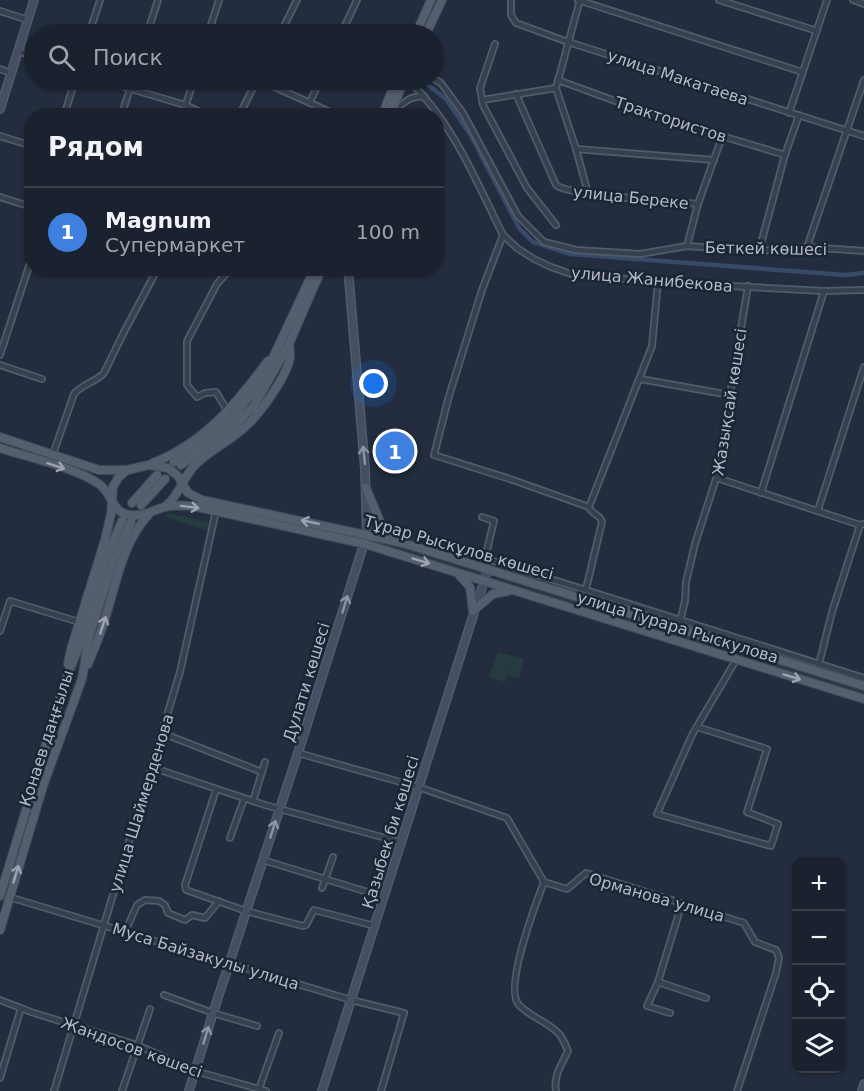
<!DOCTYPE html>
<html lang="ru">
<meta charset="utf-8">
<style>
body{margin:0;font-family:"DejaVu Sans",sans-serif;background:#232a37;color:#f1f3f6}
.controls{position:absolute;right:18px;bottom:18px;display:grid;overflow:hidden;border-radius:12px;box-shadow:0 2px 4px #0004}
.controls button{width:54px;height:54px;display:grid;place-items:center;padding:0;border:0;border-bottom:2px solid #383f4b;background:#1a222f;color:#f1f3f6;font:30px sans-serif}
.you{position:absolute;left:374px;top:384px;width:21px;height:21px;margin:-15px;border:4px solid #fff;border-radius:50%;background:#1a73e8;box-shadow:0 0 0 9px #1a73e833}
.badge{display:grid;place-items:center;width:39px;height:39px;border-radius:50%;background:#87acfb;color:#fff;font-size:20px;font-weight:700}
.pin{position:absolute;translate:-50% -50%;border:3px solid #fff;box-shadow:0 2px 6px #0006}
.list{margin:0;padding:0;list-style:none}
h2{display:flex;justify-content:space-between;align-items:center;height:78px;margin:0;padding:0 24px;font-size:26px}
h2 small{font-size:20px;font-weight:400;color:#9fa4aa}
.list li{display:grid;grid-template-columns:39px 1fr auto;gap:18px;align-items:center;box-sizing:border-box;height:90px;padding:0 24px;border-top:2px solid #383f4b}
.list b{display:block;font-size:22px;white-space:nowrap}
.list p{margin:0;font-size:20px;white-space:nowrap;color:#9fa4aa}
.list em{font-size:20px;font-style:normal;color:#9fa4aa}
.icon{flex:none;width:33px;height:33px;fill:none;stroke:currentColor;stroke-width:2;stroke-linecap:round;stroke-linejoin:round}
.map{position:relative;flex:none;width:864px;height:1091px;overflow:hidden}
.search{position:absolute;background:#1a222f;box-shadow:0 2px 4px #0004;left:24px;top:24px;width:420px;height:66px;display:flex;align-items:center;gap:15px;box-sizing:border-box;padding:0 21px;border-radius:33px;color:#9fa4aa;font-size:22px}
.panel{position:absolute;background:#1a222f;box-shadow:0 2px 4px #0004;left:24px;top:108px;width:420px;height:168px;border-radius:24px}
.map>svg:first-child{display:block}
</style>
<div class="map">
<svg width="864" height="1091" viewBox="0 0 864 1091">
<rect width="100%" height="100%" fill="#232d3f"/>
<g fill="#253b40">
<polygon points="172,514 211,522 209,531 165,517 165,515"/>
<polygon points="380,538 482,570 481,575 378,543"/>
<polygon points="499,575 746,653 745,658 497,580"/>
<polygon points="498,652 524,659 519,678 508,675 512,661 505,682 489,677"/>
<polygon points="765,659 864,690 864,695 763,664"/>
</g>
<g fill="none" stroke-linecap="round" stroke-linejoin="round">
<polyline stroke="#384a68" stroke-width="4.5" points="428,85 446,99 470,134 519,228 533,242 570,254 845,275 864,273"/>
<g stroke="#525b6a" stroke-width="8">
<g id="minor">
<polyline points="511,0 511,15 516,23 568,42 864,136"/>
<polyline points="578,0 802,72"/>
<polyline points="580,0 556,88 576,149 588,193"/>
<polyline points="719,0 817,31"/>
<polyline points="853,0 864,4"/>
<polyline points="0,11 28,20"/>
<polyline points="89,34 100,0"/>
<polyline points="147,34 158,0"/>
<polyline points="208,34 219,0"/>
<polyline points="280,34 297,0"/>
<polyline points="341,34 357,0"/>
<polyline points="495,44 480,88 483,105 527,188 556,225"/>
<polyline points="18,51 34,57"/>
<polyline points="0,69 11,73"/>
<polyline points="434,79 441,83 463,113 518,216 544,242 576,250 640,254 687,246 759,251 807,247 864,251"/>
<polyline points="101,80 185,105 209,116"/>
<polyline points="259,80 339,116"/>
<path d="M408 80C453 122 476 181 503 235L517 248 534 259 551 267 571 274 658 282 824 291 864 290"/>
<polyline points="558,80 656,116 785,155"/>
<path d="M516 94 556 185C568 196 675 201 698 204"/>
<polyline points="482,100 556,88"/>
<polyline points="310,102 320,80"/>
<polyline points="395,109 411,98 424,96"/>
<polyline points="789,113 827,0"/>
<polyline points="64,116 75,80"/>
<polyline points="121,116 133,80"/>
<polyline points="182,116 194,80"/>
<polyline points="239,116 257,80"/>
<polyline points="312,116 317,106"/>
<polyline points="0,136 32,146"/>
<polyline points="576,149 714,160"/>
<polyline points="0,197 32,207"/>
<polyline points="503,235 482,290 449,396 434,455 510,479 589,507"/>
<polyline points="687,246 698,204 722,137"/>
<polyline points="807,247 864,80"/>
<polyline points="759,251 785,155 799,115"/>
<polyline points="0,355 32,257"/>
<polyline points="0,365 42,379"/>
<polyline points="640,379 730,395"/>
<polyline points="228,412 216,392 205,393 197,397 187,385 187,341 217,284 231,268"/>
<path d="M53 454 74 394C82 384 96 382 104 373L124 332 158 268"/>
<polyline points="717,478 860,525 864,524"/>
<polyline points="761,493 824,291"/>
<polyline points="818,510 864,367"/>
<polyline points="482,517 494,521 485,558"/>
<polyline points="438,553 446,549 454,549 500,563 864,678"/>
<path d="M586 589 602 522C601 515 591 514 589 507L652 346 658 282"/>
<polyline points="680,621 685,601 686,582 695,544 722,460 730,395 748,286"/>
<polyline points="0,631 10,601 79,622"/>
<polyline points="819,664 832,612 860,525"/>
<polyline points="697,727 767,749 747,812 778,824 771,846 657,814 692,735 736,660"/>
<polyline points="162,733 262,772"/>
<polyline points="298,753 418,787 507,818 544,882 567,889 586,873 744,923 755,942 776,950 779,958 776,973 737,1091"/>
<polyline points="151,767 265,805 400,842"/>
<polyline points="216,790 185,885 186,890 246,911 303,926 306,925 314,910 375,926"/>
<polyline points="253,801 265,762"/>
<polyline points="230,838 244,799"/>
<polyline points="263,860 384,897"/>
<path d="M544 882C536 903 503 989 519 1005 530 1017 549 1022 560 1035 563 1039 566 1046 568 1051 562 1064 553 1076 556 1091"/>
<polyline points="322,888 333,857"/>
<polyline points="9,897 351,1000 404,1013 381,1091"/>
<polyline points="682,903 658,982 706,998"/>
<polyline points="125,932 137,905 145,900 159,901 165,905 168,913 185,920 192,915 205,918 219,901"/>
<polyline points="658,982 647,1006 670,1013"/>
<polyline points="164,995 213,1013 257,1026"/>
<polyline points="0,1000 31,1012 137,1045 195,1071 266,1091"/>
<polyline points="0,1078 21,1008"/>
<polyline points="259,1089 279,1033"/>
<polyline points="54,1091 180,672 216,511"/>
<polyline points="122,1091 150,1009"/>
</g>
</g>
<g stroke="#525b6a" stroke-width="10">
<g id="secondary">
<polyline points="0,109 34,0"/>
<polyline points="189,1091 213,1013 298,753 367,534 365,469 348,268"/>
<polyline points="322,1091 488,569"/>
<polyline points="862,1091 864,1084"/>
</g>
</g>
<g stroke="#404958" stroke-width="10">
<g id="primary">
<polyline points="416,34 431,0"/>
<polyline points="426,34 442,0"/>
<polyline points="382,116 396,80"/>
<polyline points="390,116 404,80"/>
<polyline points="0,437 99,470 127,470 149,465 168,468 178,476 188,493 202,500 403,543 864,686"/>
<path d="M0 448C27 457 77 468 99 484 112 493 112 513 130 515 144 517 153 510 165 507 174 504 184 506 193 506L365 544 864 699"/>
<polyline points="174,462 215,433 234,416 262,381 315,268"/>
<path d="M153 463C204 443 236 404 268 361"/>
<polyline points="181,465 231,429 254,406 289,344 322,268"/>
<polyline points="366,488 381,524 400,540"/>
<polyline points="132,503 157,475"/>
<polyline points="141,505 165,479"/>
<path d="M166 506C182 492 182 477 197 463 212 449 231 440 245 427 260 414 283 381 289 362 291 356 290 350 289 344"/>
<polyline points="460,576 470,587 473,611"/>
<polyline points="473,611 493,594 508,591"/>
<polyline points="68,664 71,649 105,540 111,514 113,487 118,478 127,470"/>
<path d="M88 664C93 651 99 638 103 625 116 587 121 544 149 514"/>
<polyline points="0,896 65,681 83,637 106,558 122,521"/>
<polyline points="0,930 43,786 82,679 89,637 115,557 131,522"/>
</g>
</g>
<use href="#minor" stroke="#37404f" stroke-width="4.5"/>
<use href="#secondary" stroke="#454e62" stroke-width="7"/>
<use href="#primary" stroke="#555e6f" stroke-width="8"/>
</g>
<defs><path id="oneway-shaft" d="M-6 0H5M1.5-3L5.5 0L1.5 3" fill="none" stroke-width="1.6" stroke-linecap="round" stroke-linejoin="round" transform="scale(1.5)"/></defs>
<g stroke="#8c95a6">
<use href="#oneway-shaft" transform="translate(364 455) rotate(-96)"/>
<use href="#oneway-shaft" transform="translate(345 604) rotate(-73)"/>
<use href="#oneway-shaft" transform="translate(273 829) rotate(-73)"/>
<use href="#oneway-shaft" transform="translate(206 1035) rotate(-73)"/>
</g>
<g stroke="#9ca4b3">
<use href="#oneway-shaft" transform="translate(56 466) rotate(18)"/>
<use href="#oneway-shaft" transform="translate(190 507) rotate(7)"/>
<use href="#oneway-shaft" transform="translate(310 522) rotate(-168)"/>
<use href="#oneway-shaft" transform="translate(421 561) rotate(17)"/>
<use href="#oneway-shaft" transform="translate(103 625) rotate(-72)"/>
<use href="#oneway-shaft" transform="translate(792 677) rotate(17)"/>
<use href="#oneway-shaft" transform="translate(16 874) rotate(-73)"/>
</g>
<g text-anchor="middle" stroke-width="5" stroke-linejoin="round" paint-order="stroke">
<g font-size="16" fill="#b3bbca" stroke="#1c2534">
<text transform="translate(678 77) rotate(18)" y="6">улица Макатаева</text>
<text transform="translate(671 119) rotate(18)" y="6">Трактористов</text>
<text transform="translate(631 197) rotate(6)" y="6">улица Береке</text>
<text transform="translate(766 248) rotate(1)" y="6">Беткей көшесі</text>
<text transform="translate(652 279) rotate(5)" y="6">улица Жанибекова</text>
<text transform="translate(729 402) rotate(-81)" y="6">Жазықсай көшесі</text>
<text transform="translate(459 547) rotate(16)" y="6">Тұрар Рыскұлов көшесі</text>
<text transform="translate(678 627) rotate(17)" y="6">улица Турара Рыскулова</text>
<text transform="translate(306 682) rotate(-73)" y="6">Дулати көшесі</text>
<text transform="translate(46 738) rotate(-72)" y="6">Қонаев даңғылы</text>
<text transform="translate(141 803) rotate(-73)" y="6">улица Шаймерденова</text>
<text transform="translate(390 832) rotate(-73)" y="6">Қазыбек би көшесі</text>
<text transform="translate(657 897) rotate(16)" y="6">Орманова улица</text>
<text transform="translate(206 956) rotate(17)" y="6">Муса Байзакулы улица</text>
<text transform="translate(132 1047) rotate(20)" y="6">Жандосов көшесі</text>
</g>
</g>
</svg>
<div class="controls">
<button>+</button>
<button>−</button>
<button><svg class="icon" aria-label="locate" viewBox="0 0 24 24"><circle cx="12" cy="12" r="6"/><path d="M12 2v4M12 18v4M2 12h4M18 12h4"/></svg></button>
<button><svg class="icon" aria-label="layers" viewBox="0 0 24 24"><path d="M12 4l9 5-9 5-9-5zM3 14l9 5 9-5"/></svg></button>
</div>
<div class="you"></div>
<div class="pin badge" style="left:395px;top:451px;background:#3f7fe0">1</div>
<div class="search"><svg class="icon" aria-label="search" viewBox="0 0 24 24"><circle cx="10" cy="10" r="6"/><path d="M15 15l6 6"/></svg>Поиск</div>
<section class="panel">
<h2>Рядом<small></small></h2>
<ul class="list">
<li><span class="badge" style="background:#3f7fe0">1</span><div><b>Magnum</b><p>Супермаркет</p></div><em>100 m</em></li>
</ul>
</section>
</div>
